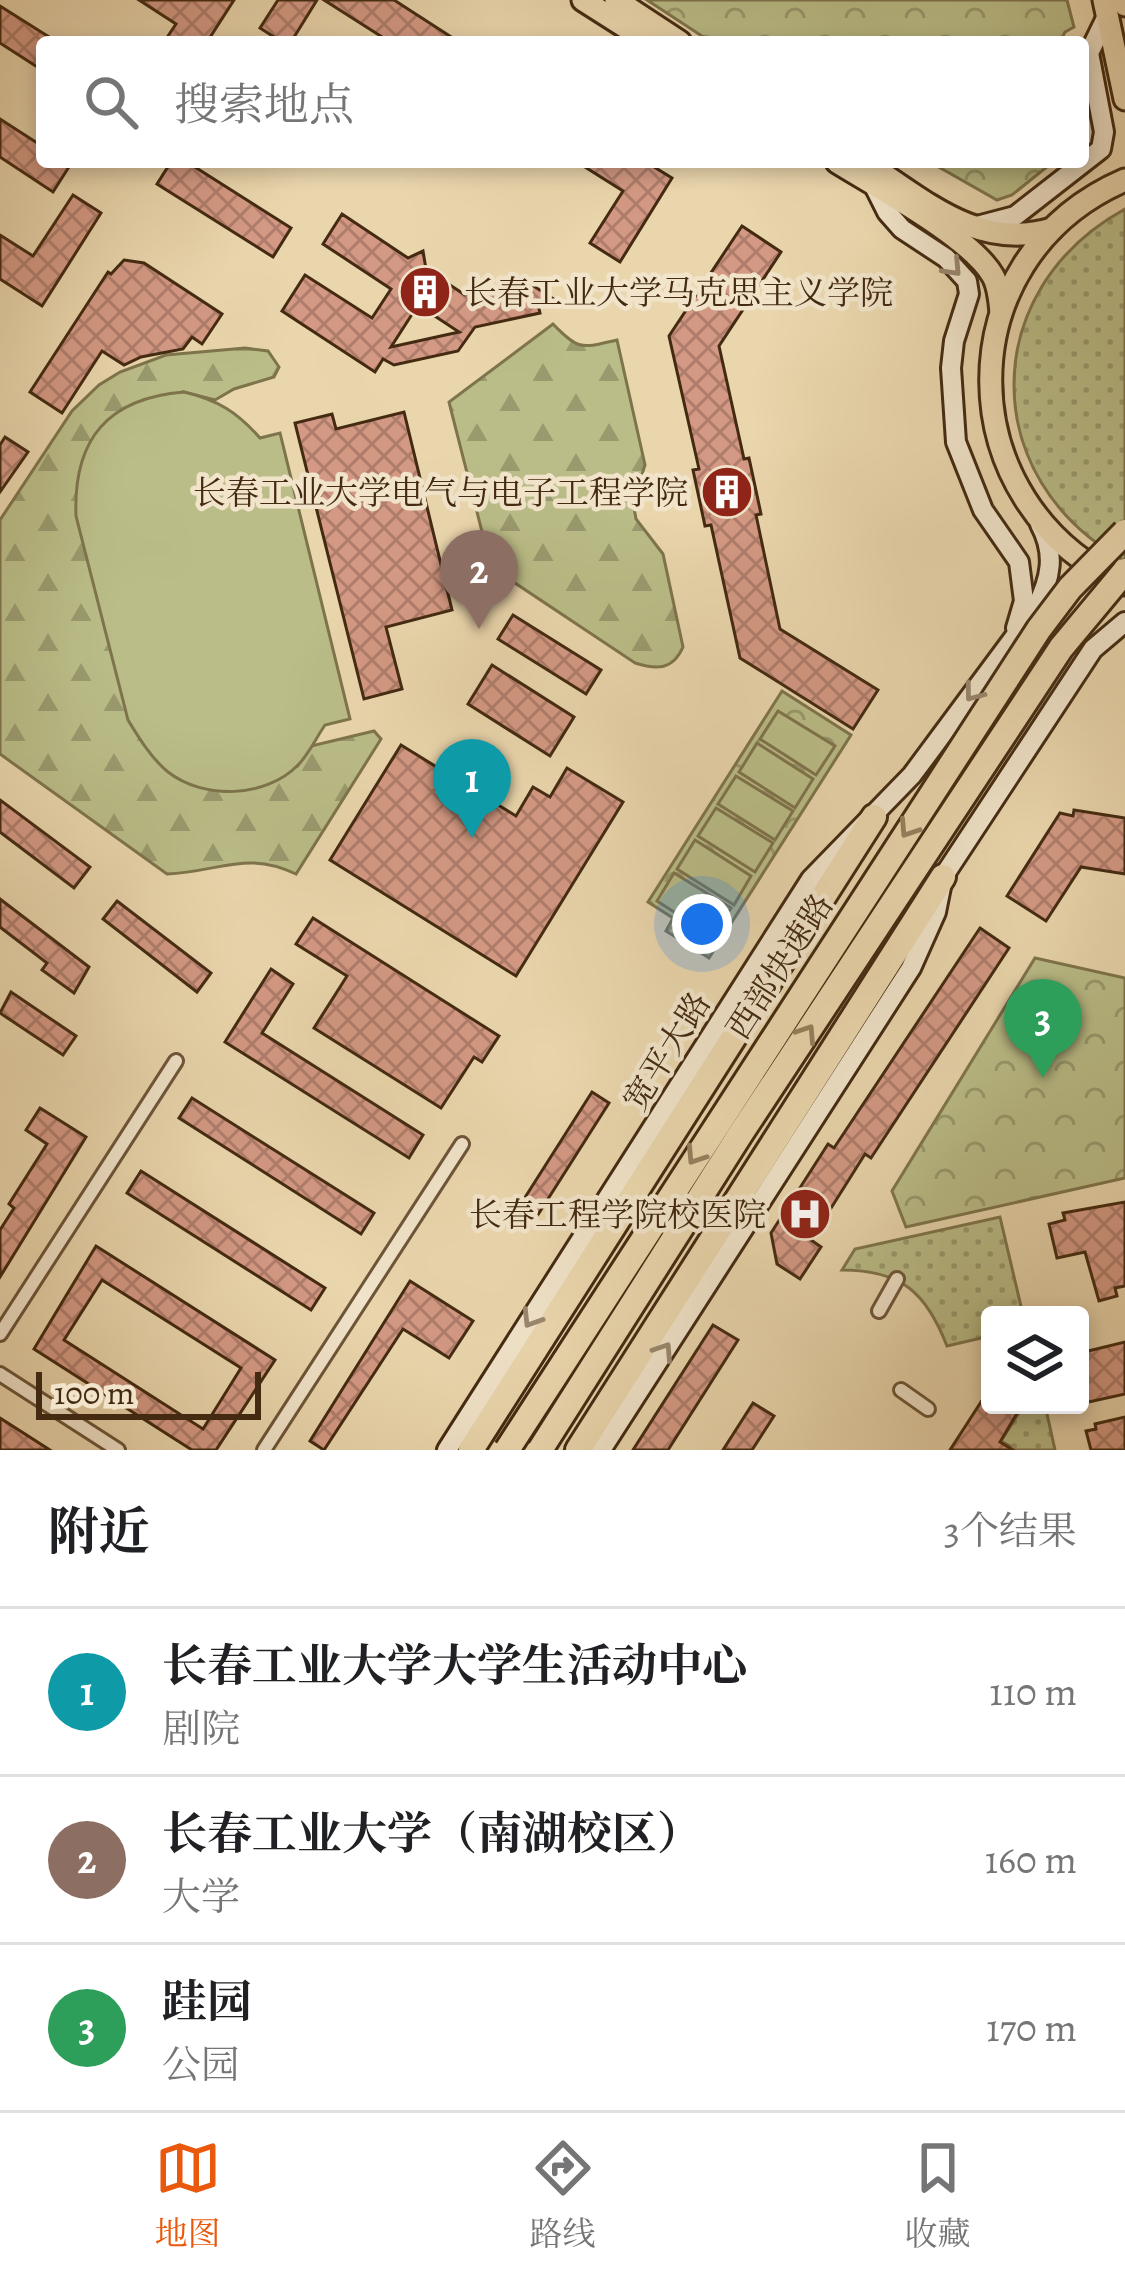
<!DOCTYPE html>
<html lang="zh">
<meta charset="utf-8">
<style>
body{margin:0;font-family:Alegreya,"Noto Serif SC",serif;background:#f2f2f2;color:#202124}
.controls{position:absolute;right:36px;bottom:36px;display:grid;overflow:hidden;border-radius:12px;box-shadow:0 6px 18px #0003}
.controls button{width:108px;height:108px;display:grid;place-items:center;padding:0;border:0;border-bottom:3px solid #e0e0e0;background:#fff;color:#202124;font:60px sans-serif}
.scale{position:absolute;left:36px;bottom:30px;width:225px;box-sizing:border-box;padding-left:12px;border:6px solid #432a11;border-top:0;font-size:33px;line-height:42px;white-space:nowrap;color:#432a11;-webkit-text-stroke:9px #f1e4ca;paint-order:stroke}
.you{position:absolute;left:702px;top:924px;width:42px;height:42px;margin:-30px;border:9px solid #fff;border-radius:50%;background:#1a73e8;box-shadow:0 0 0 18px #1a73e833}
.badge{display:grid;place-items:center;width:78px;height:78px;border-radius:50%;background:#ea580c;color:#fff;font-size:39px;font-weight:700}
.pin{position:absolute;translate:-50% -99px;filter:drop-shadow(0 3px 6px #0008)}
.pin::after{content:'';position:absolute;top:63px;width:42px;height:36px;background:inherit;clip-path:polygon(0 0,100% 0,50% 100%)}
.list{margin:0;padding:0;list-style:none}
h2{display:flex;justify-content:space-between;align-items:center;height:156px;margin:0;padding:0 48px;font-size:51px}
h2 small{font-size:39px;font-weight:400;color:#757577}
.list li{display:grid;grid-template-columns:78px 1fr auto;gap:36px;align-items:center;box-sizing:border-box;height:168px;padding:0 48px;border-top:3px solid #e0e0e0}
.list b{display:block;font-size:45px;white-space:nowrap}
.list p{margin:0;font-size:39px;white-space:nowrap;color:#757577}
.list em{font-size:39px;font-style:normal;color:#757577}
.icon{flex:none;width:66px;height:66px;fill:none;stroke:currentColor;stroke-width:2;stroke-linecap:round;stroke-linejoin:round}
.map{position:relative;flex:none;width:1125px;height:1450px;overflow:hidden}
.search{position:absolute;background:#fff;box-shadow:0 6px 18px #0003;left:36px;right:36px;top:36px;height:132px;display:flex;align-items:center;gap:30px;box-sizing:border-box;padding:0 42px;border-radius:12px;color:#757577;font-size:45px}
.sheet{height:660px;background:#fff}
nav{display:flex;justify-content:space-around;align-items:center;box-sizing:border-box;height:168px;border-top:3px solid #e0e0e0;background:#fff;font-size:33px;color:#757577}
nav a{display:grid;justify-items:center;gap:6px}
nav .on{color:#ea580c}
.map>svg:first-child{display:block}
</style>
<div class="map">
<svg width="1125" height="1450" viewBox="0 0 1125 1450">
<defs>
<pattern id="grass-dots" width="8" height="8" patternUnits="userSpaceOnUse" patternTransform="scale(3)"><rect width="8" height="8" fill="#babd88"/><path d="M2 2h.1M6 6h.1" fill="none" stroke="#999a6e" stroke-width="1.8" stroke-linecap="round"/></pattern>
<pattern id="forest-firs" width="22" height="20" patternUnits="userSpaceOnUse" patternTransform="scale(3)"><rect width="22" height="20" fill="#babd88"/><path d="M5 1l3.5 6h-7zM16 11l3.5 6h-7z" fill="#999a6e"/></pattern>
<pattern id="park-crowns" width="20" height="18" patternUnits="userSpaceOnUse" patternTransform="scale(3)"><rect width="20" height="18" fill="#babd88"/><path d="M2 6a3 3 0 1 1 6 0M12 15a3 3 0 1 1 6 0" fill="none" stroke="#999a6e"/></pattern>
<pattern id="building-cross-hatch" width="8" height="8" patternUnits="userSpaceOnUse" patternTransform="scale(3)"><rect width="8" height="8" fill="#d49984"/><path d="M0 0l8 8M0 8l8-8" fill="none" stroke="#ae7d6b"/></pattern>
</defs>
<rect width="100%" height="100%" fill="#ead6ad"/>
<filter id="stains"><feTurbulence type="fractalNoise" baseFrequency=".00167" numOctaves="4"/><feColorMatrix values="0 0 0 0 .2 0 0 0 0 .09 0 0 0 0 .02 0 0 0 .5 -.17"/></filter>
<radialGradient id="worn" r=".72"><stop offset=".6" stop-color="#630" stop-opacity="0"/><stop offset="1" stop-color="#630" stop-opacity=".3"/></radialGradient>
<g fill="url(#grass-dots)" stroke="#7e744c" stroke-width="3">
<path d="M1125 209V561C977 480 977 290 1125 209Z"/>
<path d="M1000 1217 1023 1315H990V1336L947 1346C926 1292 901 1270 842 1270L855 1249Z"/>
<polygon points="1024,1405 1045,1405 1055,1450 1008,1450 1010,1446 1001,1441"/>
</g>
<g fill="url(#forest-firs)" stroke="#7e744c" stroke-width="3">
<path d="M553 324C579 351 582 348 617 340L645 465 633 502 636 519 663 554 683 647C673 670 657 670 635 663L491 567 449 402Z"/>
<path d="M245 348 268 351 279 367 274 377 234 389 215 400 184 392 298 765 311 746 374 731 381 739 296 874C246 850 219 872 167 874L0 754V520L72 411 99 385 120 372 166 355Z"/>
</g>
<g fill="url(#park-crowns)" stroke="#7e744c" stroke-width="3">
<polygon points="647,0 1067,0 1074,27 1065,32 1060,42 711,42"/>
<polygon points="930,162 1053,162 1012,195 997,200"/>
<polygon points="782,691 851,735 709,958 666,931 673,918 648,902"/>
<polygon points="1035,958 1125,978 1125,1178 906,1227 892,1191"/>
</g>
<g fill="#babd88" stroke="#7e744c" stroke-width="3">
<path d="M184 392C218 400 237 412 260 438L280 433 350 719 325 725C316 738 309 754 298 765 266 798 204 800 168 772 151 758 139 738 128 720L76 516C73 439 108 398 184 392Z"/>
<polygon points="778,711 835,746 816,775 760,739"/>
<polygon points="757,743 813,779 795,808 739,772"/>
<polygon points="736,776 793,811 775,840 718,804"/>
<polygon points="716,808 773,843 755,872 698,836"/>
<polygon points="695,840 751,876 734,905 677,869"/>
<polygon points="674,873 731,908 713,937 657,901"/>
</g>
<g fill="url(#building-cross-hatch)" stroke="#432a11" stroke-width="3" fill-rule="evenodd">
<polygon points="139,0 234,0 207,42 164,42 176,24"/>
<polygon points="278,0 317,0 291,42 282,42 260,28"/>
<polygon points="324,0 394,0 459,42 390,42"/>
<polygon points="0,6 57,42 42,42 42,70 0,43"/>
<polygon points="0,119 42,146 42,162 72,162 53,192 0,157"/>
<polygon points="171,162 187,162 291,228 273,257 157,184"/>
<polygon points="577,162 646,162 672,178 620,262 590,243 623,191"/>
<polygon points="73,195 101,213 42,306 0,279 0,235 33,256"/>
<path d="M342 214 408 258 423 251 426 269 465 295 526 281 552 298 537 301 540 313 475 327 458 351 394 365 383 359 375 372 282 311 305 275 372 318 391 289 323 244ZM418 305 459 332 391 347Z"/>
<polygon points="742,226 781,252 719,346 744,459 749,458 761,514 756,515 780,629 878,690 853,729 740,658 711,525 705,526 693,470 699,469 669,336"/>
<polygon points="124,260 144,263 222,314 202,344 192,337 183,349 141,357 124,365 102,351 62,413 30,392 108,272 111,274"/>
<polygon points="404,412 452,610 386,627 402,689 364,699 295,423 332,414 336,429"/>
<polygon points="5,437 28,452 0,492 0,445"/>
<polygon points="513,615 601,670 586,694 498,639"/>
<polygon points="492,665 574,717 550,756 468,704"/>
<polygon points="401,745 516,816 533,787 550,797 567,768 623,802 516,976 330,860"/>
<polygon points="0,800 90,867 74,888 0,832"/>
<polygon points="1074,810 1125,818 1125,874 1081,867 1046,921 1007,896 1060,813 1073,816"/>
<polygon points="0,899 89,967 74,993 42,970 47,963 0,927"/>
<polygon points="117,901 211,973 197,992 103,919"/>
<polygon points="313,918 499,1036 482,1062 474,1057 441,1108 314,1028 347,976 296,944"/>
<polygon points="980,928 1009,948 871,1158 865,1154 811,1240 821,1247 800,1279 777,1264 771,1233 828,1144 834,1148"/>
<polygon points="271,969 293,984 262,1033 423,1135 409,1158 225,1042"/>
<polygon points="11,992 76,1036 63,1055 0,1013"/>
<polygon points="592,1092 609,1103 534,1221 517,1210"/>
<polygon points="192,1098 374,1213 361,1234 179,1118"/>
<polygon points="40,1108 86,1137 0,1277 0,1230 14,1208 9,1204 47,1144 26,1130"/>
<polygon points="141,1171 325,1288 311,1310 127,1193"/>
<polygon points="1125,1202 1125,1286 1115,1288 1117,1296 1099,1301 1085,1252 1057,1258 1049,1224 1065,1220 1063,1213"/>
<path d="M96 1246 275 1360 216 1450H192L34 1349ZM102 1280 241 1368 203 1429 64 1340Z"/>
<polygon points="410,1281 473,1321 449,1358 403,1329 324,1450 310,1441"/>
<polygon points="713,1325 738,1340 668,1450 633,1450"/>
<polygon points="1125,1342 1125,1394 1080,1404 1080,1353"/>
<polygon points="990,1388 990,1405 1022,1405 1000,1442 1013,1450 950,1450"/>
<polygon points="753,1403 774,1416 752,1450 723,1450"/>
<polygon points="1125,1417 1125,1450 1091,1450 1086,1431 1096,1429 1095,1424"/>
<polygon points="0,1418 50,1450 0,1450"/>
</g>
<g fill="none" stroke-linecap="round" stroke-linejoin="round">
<g stroke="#6d5538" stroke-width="18">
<g id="street">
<polyline points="879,1311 897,1279"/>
<polyline points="0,1334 176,1061"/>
<polyline points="0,1374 118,1450"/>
<polyline points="901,1390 928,1409"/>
<polyline points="264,1450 462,1144"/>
</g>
</g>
<g stroke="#432a11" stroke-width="24">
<g id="secondary">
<polyline points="874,186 887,212 902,229 946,258 967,281 969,294 954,341 951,368 956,442 983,510 1019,562 1024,601 1016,628"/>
<polyline points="977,226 1015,216 1101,149 1104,132 1089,53 1108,14"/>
<path d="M447 1450 811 879 912 775 1036 608C1051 578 1056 554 1040 524"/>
<polyline points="601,1450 911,968 936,912 943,877 1093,649 1125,622"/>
</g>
</g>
<g stroke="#432a11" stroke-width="27">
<g id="primary">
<polyline points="583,0 649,42"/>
<polyline points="616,0 680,42"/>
<polyline points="1104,0 1125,99"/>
<polyline points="1124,0 1125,5"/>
<path d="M837 162C877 187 971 237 993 276 999 287 1000 301 1001 313"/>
<path d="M865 162C924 200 978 251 1052 229"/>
<path d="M1125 180C944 258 948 505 1125 584"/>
</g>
</g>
<g stroke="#432a11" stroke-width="30">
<g id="highway">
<polyline points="471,1450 874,817"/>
<polyline points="578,1450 943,877"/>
</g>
</g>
<use href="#street" stroke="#f1e4ca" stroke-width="12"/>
<use href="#secondary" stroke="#f1e4ca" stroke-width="18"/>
<use href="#primary" stroke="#ead6ad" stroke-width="21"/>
<use href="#highway" stroke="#ead6ad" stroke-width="24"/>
<g stroke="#432a11" stroke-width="30" stroke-linecap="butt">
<g id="highway-bridge">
<polyline points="507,1450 1039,629 1070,588 1125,532"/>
<polyline points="540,1450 741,1133 1061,648 1125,571"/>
</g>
</g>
<use href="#highway-bridge" stroke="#ead6ad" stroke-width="24"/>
</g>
<defs><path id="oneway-chevron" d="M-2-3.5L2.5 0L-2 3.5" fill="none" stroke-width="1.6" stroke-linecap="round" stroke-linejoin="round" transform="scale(3)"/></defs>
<g stroke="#9a876e">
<use href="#oneway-chevron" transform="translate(953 268) rotate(47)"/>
<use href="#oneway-chevron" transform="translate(973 693) rotate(127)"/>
<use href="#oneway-chevron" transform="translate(531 1319) rotate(122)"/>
<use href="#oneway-chevron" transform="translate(664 1351) rotate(-57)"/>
</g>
<g stroke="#96805f">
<use href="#oneway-chevron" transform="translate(908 829) rotate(123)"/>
<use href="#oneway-chevron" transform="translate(807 1033) rotate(-57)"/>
<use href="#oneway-chevron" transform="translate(695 1156) rotate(123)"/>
</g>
<defs>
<g id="building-disc" transform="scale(2.7)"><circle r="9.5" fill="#8f2418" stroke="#f1e4ca"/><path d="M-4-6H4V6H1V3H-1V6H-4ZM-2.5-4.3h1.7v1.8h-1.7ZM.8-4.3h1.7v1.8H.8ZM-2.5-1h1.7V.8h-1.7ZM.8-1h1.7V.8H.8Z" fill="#fff"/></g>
<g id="hospital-disc" transform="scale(2.7)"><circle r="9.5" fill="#8f2418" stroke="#f1e4ca"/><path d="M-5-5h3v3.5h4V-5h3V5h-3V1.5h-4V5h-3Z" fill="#fff"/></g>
</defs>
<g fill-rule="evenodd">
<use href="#building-disc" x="425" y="292"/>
<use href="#building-disc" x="727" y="492"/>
<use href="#hospital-disc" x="805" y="1214"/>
</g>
<g text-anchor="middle" stroke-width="9" stroke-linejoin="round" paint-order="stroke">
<g font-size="33" fill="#432a11" stroke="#f1e4ca" text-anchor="end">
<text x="464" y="304" text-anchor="start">长春工业大学马克思主义学院</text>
<text x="688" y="504">长春工业大学电气与电子工程学院</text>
<text x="766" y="1226">长春工程学院校医院</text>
</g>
<g font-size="33" fill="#432a11" stroke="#f1e4ca">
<text transform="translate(779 966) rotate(-57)" y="12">西部快速路</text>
<text transform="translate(666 1051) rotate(-58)" y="12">宽平大路</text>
</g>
</g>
<rect width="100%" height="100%" filter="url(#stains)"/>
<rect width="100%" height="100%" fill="url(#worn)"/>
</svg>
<div class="controls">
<button><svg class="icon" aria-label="layers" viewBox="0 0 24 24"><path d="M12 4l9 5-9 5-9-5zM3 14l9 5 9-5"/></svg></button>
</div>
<div class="scale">100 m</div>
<div class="you"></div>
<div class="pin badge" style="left:472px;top:838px;background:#0f9aa8">1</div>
<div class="pin badge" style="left:479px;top:629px;background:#8d6e63">2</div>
<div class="pin badge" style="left:1043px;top:1078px;background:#2e9e5b">3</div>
<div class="search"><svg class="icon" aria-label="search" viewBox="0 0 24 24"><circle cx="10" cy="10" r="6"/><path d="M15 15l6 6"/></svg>搜索地点</div>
</div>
<section class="sheet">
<h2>附近<small>3个结果</small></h2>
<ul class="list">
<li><span class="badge" style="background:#0f9aa8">1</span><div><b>长春工业大学大学生活动中心</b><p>剧院</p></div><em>110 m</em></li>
<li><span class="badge" style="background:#8d6e63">2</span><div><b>长春工业大学（南湖校区）</b><p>大学</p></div><em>160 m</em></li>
<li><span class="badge" style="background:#2e9e5b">3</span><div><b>跬园</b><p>公园</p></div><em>170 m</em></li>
</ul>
</section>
<nav>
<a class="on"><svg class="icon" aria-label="map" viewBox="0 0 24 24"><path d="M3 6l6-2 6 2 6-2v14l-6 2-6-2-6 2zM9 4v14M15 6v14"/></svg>地图</a>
<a><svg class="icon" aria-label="directions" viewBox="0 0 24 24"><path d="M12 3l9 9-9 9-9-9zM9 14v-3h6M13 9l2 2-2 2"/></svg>路线</a>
<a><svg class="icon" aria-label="saved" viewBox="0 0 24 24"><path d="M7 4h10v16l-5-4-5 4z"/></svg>收藏</a>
</nav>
